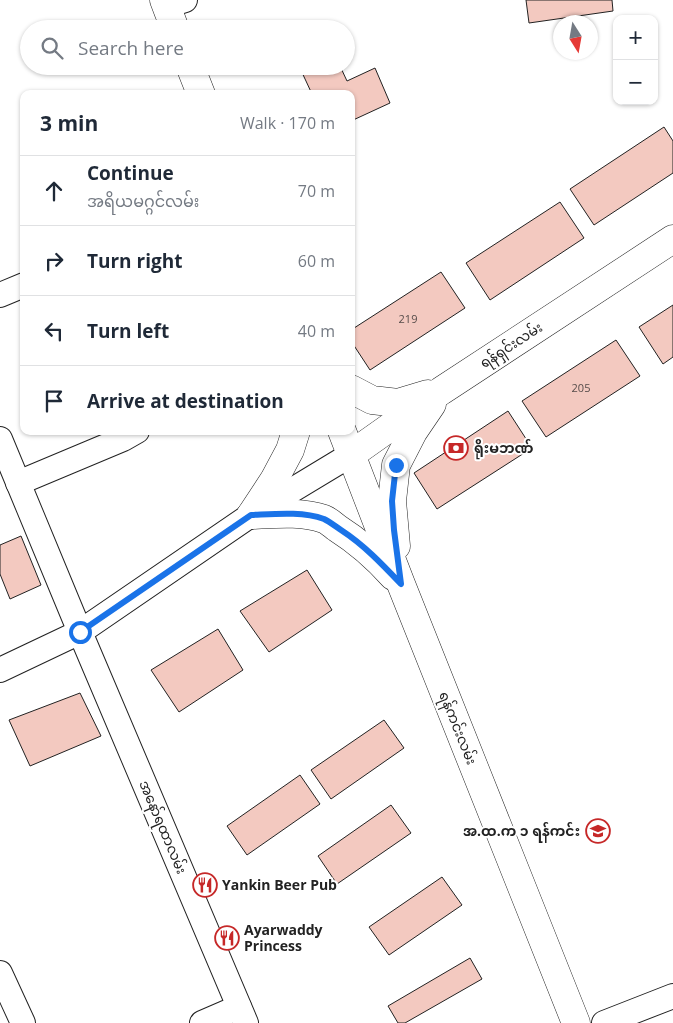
<!DOCTYPE html>
<meta charset="utf-8">
<style>
body{margin:0;font-family:"Open Sans","Noto Sans Myanmar",sans-serif;background:#f2f2f3;color:#1f2937}
.controls{position:absolute;right:15px;top:15px;display:grid;overflow:hidden;border-radius:10px;box-shadow:0 1px 4px #0004}
.controls button{width:45px;height:45px;display:grid;place-items:center;padding:0;border:0;border-bottom:1px solid #e0e1e3;background:#fff;color:#1f2937;font:25px sans-serif}
.compass{position:absolute;left:553px;top:15px;width:45px;height:45px;border-radius:50%;background:#fff;box-shadow:0 1px 4px #0004;rotate:169deg}
.stop{position:absolute;width:15px;height:15px;margin:-11px;border:4px solid #1a73e8;border-radius:50%;background:#fff}
.stop.end{background:#1a73e8;border-color:#fff;box-shadow:0 1px 5px #0008}
.list{margin:0;padding:0;list-style:none}
h2{display:flex;justify-content:space-between;align-items:center;height:65px;margin:0;padding:0 20px;font-size:21px}
h2 small{font-size:16px;font-weight:400;color:#747a83}
.list li{display:grid;grid-template-columns:32px 1fr auto;gap:15px;align-items:center;box-sizing:border-box;height:70px;padding:0 20px;border-top:1px solid #e0e1e3}
.list b{display:block;font-size:19px;white-space:nowrap}
.list p{margin:0;font-size:16px;white-space:nowrap;color:#747a83}
.list em{font-size:16px;font-style:normal;color:#747a83}
.icon{flex:none;width:28px;height:28px;fill:none;stroke:currentColor;stroke-width:2;stroke-linecap:round;stroke-linejoin:round}
.map{position:relative;flex:none;width:673px;height:1023px;overflow:hidden}
.search{position:absolute;background:#fff;box-shadow:0 1px 4px #0004;left:20px;top:20px;width:335px;height:55px;display:flex;align-items:center;gap:12px;box-sizing:border-box;padding:0 18px;border-radius:28px;color:#747a83;font-size:19px}
.panel{position:absolute;background:#fff;box-shadow:0 1px 4px #0004;left:20px;top:90px;width:335px;height:345px;border-radius:10px}
.map>svg:first-child{display:block}
</style>
<div class="map">
<svg width="673" height="1023" viewBox="0 0 673 1023">
<rect width="100%" height="100%" fill="#fff"/>
<g fill="#f3c9c0" stroke="#222">
<polygon points="526,0 612,0 613,11 529,23"/>
<polygon points="299,66 340,66 347,81 375,68 390,103 351,121 351,94 312,94"/>
<polygon points="664,127 673,141 673,173 594,225 570,189"/>
<polygon points="560,202 584,238 490,300 466,263"/>
<polygon points="441,272 465,308 370,370 351,341 351,330"/>
<polygon points="673,305 673,357 663,364 639,327"/>
<polygon points="616,340 640,376 546,437 522,401"/>
<polygon points="508,411 532,448 437,509 414,473"/>
<polygon points="21,536 41,585 10,599 0,574 0,545"/>
<polygon points="307,570 332,610 269,652 240,611"/>
<polygon points="218,629 243,670 179,712 151,670"/>
<polygon points="80,693 101,736 30,766 9,720"/>
<polygon points="384,720 404,748 331,799 311,770"/>
<polygon points="300,775 320,804 247,855 227,826"/>
<polygon points="391,805 411,833 337,884 318,856"/>
<polygon points="442,877 462,905 389,955 369,927"/>
<polygon points="470,958 482,979 405,1023 398,1023 388,1006"/>
</g>
<g fill="none" stroke-linecap="round" stroke-linejoin="round">
<g stroke="#222" stroke-width="26">
<g id="minor">
<polyline points="166,6 185,0"/>
<polyline points="0,295 24,285"/>
<polyline points="0,439 80,632 246,1023"/>
<polyline points="18,483 123,439 137,431"/>
<polyline points="0,670 80,632 251,515 352,454"/>
<polyline points="0,973 23,1023"/>
<polyline points="202,1023 239,1007"/>
<polyline points="604,1023 673,996"/>
</g>
</g>
<g stroke="#222" stroke-width="29">
<g id="major">
<polyline points="164,0 175,29"/>
<polyline points="190,66 201,94"/>
<polyline points="351,389 372,400 398,403 428,394"/>
<polyline points="342,431 401,584 576,1023"/>
<polyline points="352,454 441,391 673,239"/>
<path d="M251 515C274 514 302 511 324 519 329 521 333 525 337 528 359 542 376 557 393 576"/>
<polyline points="251,515 274,480 290,450 296,431"/>
<polyline points="396,546 392,501 396,465 413,432 432,404"/>
</g>
</g>
<use href="#minor" stroke="#fff" stroke-width="24"/>
<use href="#major" stroke="#fff" stroke-width="28"/>
</g>
<g fill="none" stroke-linecap="round" stroke-linejoin="round">
<path stroke="#1a73e8" stroke-width="6" d="M80 632 251 515C274 514 302 511 324 519 330 522 335 526 341 530 364 545 382 564 401 584L394 530 392 501 396 465"/>
</g>
<defs>
<g id="bank-ring" transform="scale(1.25)"><circle r="9.5" fill="#fff" stroke="#c62828" stroke-width="1.5"/><path d="M-6-4H6V4H-6ZM0-2.3a2.3 2.3 0 1 0 0 4.6a2.3 2.3 0 1 0 0-4.6Z" fill="#c62828"/></g>
<g id="school-ring" transform="scale(1.25)"><circle r="9.5" fill="#fff" stroke="#c62828" stroke-width="1.5"/><path d="M0-5L7-2L0 1L-7-2ZM-4 1L0 2.5L4 1V4Q0 6-4 4Z" fill="#c62828"/></g>
<g id="restaurant-ring" transform="scale(1.25)"><circle r="9.5" fill="#fff" stroke="#c62828" stroke-width="1.5"/><path d="M-5-6h1v4h1v-4h1v4h1v-4h1v5L-1.5 .5V6h-2V.5L-5-1ZM5-6V6H3V1.5H1.5Q1.5-4 5-6Z" fill="#c62828"/></g>
</defs>
<g fill-rule="evenodd">
<use href="#bank-ring" x="456" y="448"/>
<use href="#school-ring" x="598" y="831"/>
<use href="#restaurant-ring" x="205" y="885"/>
<use href="#restaurant-ring" x="227" y="938"/>
</g>
<g text-anchor="middle" stroke-width="4" stroke-linejoin="round" paint-order="stroke">
<g font-size="11" fill="#564c4a">
<text x="408" y="323">219</text>
<text x="581" y="392">205</text>
</g>
<g font-size="14" fill="#222" stroke="#fff">
<text transform="translate(511 345) rotate(-33)" y="5">ရန်ရှင်းလမ်း</text>
<text transform="translate(458 728) rotate(68)" y="5">ရန်ကင်းလမ်း</text>
<text transform="translate(163 827) rotate(67)" y="5">အနော်ရထာလမ်း</text>
</g>
<g font-size="14" font-weight="bold" fill="#222" stroke="#fff" text-anchor="start">
<text x="474" y="453">ရိုးမဘဏ်</text>
<text x="580" y="836" text-anchor="end">အ.ထ.က ၁ ရန်ကင်း</text>
<text x="222" y="890">Yankin Beer Pub</text>
<text x="244" y="935">Ayarwaddy<tspan x="244" dy="16">Princess</tspan></text>
</g>
</g>
</svg>
<div class="controls">
<button>+</button>
<button>−</button>
</div>
<svg class="compass" viewBox="-18 -18 36 36"><path d="M0-13l5 13h-10z" fill="#e53935"/><path d="M0 13l5-13h-10z" fill="#747a83"/></svg>
<div class="stop" style="left:80px;top:632px"></div>
<div class="stop end" style="left:396px;top:465px"></div>
<div class="search"><svg class="icon" aria-label="search" viewBox="0 0 24 24"><circle cx="10" cy="10" r="6"/><path d="M15 15l6 6"/></svg>Search here</div>
<section class="panel">
<h2>3 min<small>Walk · 170 m</small></h2>
<ul class="list">
<li><svg class="icon" aria-label="ahead" viewBox="0 0 24 24"><path d="M12 20V5M6 11l6-6 6 6"/></svg><div><b>Continue</b><p>အရိယမဂ္ဂင်လမ်း</p></div><em>70 m</em></li>
<li><svg class="icon" aria-label="right" viewBox="0 0 24 24"><path d="M7 20v-9h11M14 6l5 5-5 5"/></svg><div><b>Turn right</b></div><em>60 m</em></li>
<li><svg class="icon" aria-label="left" viewBox="0 0 24 24"><path d="M17 20v-9H6M10 6l-5 5 5 5"/></svg><div><b>Turn left</b></div><em>40 m</em></li>
<li><svg class="icon" aria-label="arrive" viewBox="0 0 24 24"><path d="M6 21V4h12l-3 4 3 4H6"/></svg><div><b>Arrive at destination</b></div></li>
</ul>
</section>
</div>
